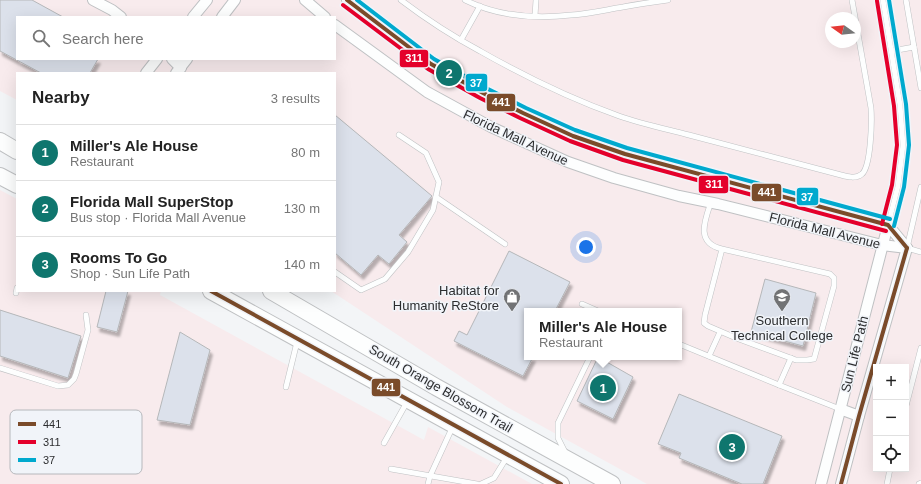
<!DOCTYPE html>
<meta charset="utf-8">
<style>
body{margin:0;font-family:Helvetica,sans-serif;background:#f2f2f2;color:#222}
.controls{position:absolute;right:12px;bottom:12px;display:grid;overflow:hidden;border-radius:0px;box-shadow:0 4px 16px #0002}
.controls button{width:36px;height:36px;display:grid;place-items:center;padding:0;border:0;border-bottom:1px solid #e0e0e0;background:#fff;color:#222;font:20px sans-serif}
.compass{position:absolute;left:825px;top:12px;width:36px;height:36px;border-radius:50%;background:#fff;box-shadow:0 4px 16px #0002;rotate:285deg}
.you{position:absolute;left:586px;top:247px;width:14px;height:14px;margin:-10px;border:3px solid #fff;border-radius:50%;background:#1a73e8;box-shadow:0 0 0 6px #1a73e833}
.badge{display:grid;place-items:center;width:26px;height:26px;border-radius:50%;background:#0f766e;color:#fff;font-size:13px;font-weight:700}
.pin{position:absolute;translate:-50% -50%;border:2px solid #fff;box-shadow:0 1px 4px #0006}
.popup{position:absolute;left:524px;top:308px;width:158px;height:52px;box-sizing:border-box;display:grid;place-content:center;border-radius:0px;background:#fff;filter:drop-shadow(0 1px 3px #0005);font-size:13px;white-space:nowrap;color:#767676}
.popup b{font-size:15px;color:#222}
.popup::after{content:'';position:absolute;left:50%;top:100%;margin-left:-8px;border:8px solid transparent;border-top-color:#fff}
.list{margin:0;padding:0;list-style:none}
h2{display:flex;justify-content:space-between;align-items:center;height:52px;margin:0;padding:0 16px;font-size:17px}
h2 small{font-size:13px;font-weight:400;color:#767676}
.list li{display:grid;grid-template-columns:26px 1fr auto;gap:12px;align-items:center;box-sizing:border-box;height:56px;padding:0 16px;border-top:1px solid #e0e0e0}
.list b{display:block;font-size:15px;white-space:nowrap}
.list p{margin:0;font-size:13px;white-space:nowrap;color:#767676}
.list em{font-size:13px;font-style:normal;color:#767676}
.icon{flex:none;width:22px;height:22px;fill:none;stroke:currentColor;stroke-width:2;stroke-linecap:round;stroke-linejoin:round}
.map{position:relative;flex:none;width:921px;height:484px;overflow:hidden}
.search{position:absolute;background:#fff;box-shadow:0 4px 16px #0002;left:16px;top:16px;width:320px;height:44px;display:flex;align-items:center;gap:10px;box-sizing:border-box;padding:0 14px;border-radius:0px;color:#767676;font-size:15px}
.panel{position:absolute;background:#fff;box-shadow:0 4px 16px #0002;left:16px;top:72px;width:320px;height:220px;border-radius:0px}
.map>svg:first-child{display:block}
</style>
<div class="map">
<svg width="921" height="484" viewBox="0 0 921 484">
<defs>
<filter id="shadow"><feDropShadow dx="2.5" dy="4.5" stdDeviation="1" flood-color="#0004"/></filter>
</defs>
<rect width="100%" height="100%" fill="#f3f5f7"/>
<g fill="#f8ebed" fill-rule="evenodd">
<path d="M0 0H921V484H647L507 407 331 291H335V73H17V100L0 91ZM17 17H335V59H17ZM831 18H855V42H831ZM527 311H679V357H527ZM876 367H906V469H876Z"/>
<polygon points="0,190 17,199 17,291 161,291 160,295 424,440 428,427 532,484 0,484"/>
</g>
<g fill="#dce1eb" stroke="#b5b7b9" filter="url(#shadow)">
<polygon points="0,0 32,0 63,17 17,17 17,59 98,59 90,73 41,73 0,51"/>
<polygon points="335,115 432,196 399,235 407,242 389,264 378,255 361,275 335,253"/>
<polygon points="509,251 570,282 555,311 527,311 527,357 533,357 523,376 454,341 459,331 467,335"/>
<polygon points="765,279 816,293 803,346 751,332"/>
<polygon points="106,291 128,291 117,332 97,327"/>
<polygon points="0,310 81,336 68,378 0,356"/>
<polygon points="180,332 210,350 190,425 157,420"/>
<polygon points="598,357 633,377 613,419 577,401"/>
<polygon points="679,394 782,436 763,484 742,484 679,458 681,453 658,444"/>
</g>
<g fill="none" stroke-linecap="round" stroke-linejoin="round">
<g stroke="#bfc1c3" stroke-width="6">
<g id="service">
<path d="M401 0C426 19 452 36 480 51 524 76 571 99 619 116 642 124 666 129 689 135 740 148 790 162 841 175 848 177 856 179 862 174 871 166 872 121 871 108L852 0"/>
<path d="M465 0C497 16 536 19 571 15 588 14 605 10 623 7 638 4 653 2 668 0"/>
<polyline points="883,0 900,105 903,145 898,186 888,225"/>
<polyline points="906,0 921,88"/>
<polyline points="535,16 536,0"/>
<polyline points="461,40 480,6"/>
<polyline points="892,51 914,47"/>
<polyline points="921,187 907,248 921,252"/>
<polyline points="436,197 505,244"/>
<path d="M711 202C705 220 695 243 722 249L830 274 834 278V286L814 359 807 360H796L736 338 708 326 704 323 705 315 722 249"/>
<polyline points="335,272 361,290 385,279 408,252 433,210 439,182 426,153 399,135"/>
<polyline points="16,293 17,288"/>
<polyline points="582,304 598,311"/>
<polyline points="679,344 779,385 840,409"/>
<polyline points="709,356 720,332"/>
<polyline points="0,368 58,386 68,385 74,379 76,374 88,330 86,315"/>
<polyline points="779,385 791,358"/>
<polyline points="286,387 297,342"/>
<polyline points="906,406 921,348"/>
<polyline points="384,443 407,402"/>
<polyline points="566,454 558,438 558,423 590,357"/>
<polyline points="391,469 477,484"/>
<polyline points="428,484 430,476 453,426"/>
<polyline points="481,484 494,478 507,457"/>
<polyline points="887,484 890,469"/>
<polyline points="919,484 921,483"/>
</g>
</g>
<g stroke="#bfc1c3" stroke-width="12">
<g id="minor">
<polyline points="93,0 112,10 121,17"/>
<polyline points="305,0 325,17"/>
<polyline points="347,0 384,29 431,64 483,93 523,113 573,136 625,154 888,225 907,248"/>
<polyline points="193,17 207,0"/>
<polyline points="222,17 235,0"/>
<polyline points="335,25 427,92 491,127 568,162 614,178 679,196 718,204 882,245 907,248"/>
<polyline points="172,59 181,68"/>
<polyline points="146,73 157,59"/>
<polyline points="176,73 187,59"/>
<polyline points="840,409 859,416"/>
<polyline points="821,484 888,225"/>
<polyline points="841,484 859,416 907,248"/>
</g>
</g>
<g stroke="#bfc1c3" stroke-width="18">
<g id="primary">
<polyline points="0,141 17,151"/>
<polyline points="0,176 17,185"/>
<polyline points="211,291 561,484"/>
<polyline points="271,291 436,387 612,484"/>
</g>
</g>
<use href="#service" stroke="#fdfefe" stroke-width="5"/>
<use href="#minor" stroke="#fdfefe" stroke-width="10"/>
<use href="#primary" stroke="#fdfefe" stroke-width="16"/>
<g stroke="#f1f4f9" stroke-width="7">
<g id="bus-1">
<polyline points="347,0 431,64 483,93 523,113 573,136 625,154 888,225 907,248"/>
<polyline points="211,291 561,484"/>
<polyline points="841,484 859,416 907,248"/>
</g>
</g>
<g stroke="#f1f4f9" stroke-width="7">
<g id="bus-2">
<polyline points="877,1 894,106 897,145 892,185 882,224"/>
<polyline points="343,5 428,69 480,98 520,118 570,141 623,160 886,231"/>
</g>
</g>
<g stroke="#f1f4f9" stroke-width="7">
<g id="bus-3">
<polyline points="357,0 434,59 486,88 526,108 575,130 627,148 890,219"/>
<polyline points="889,0 906,104 909,145 904,187 894,226"/>
</g>
</g>
<use href="#bus-1" stroke="#7a4b2a" stroke-width="4"/>
<use href="#bus-2" stroke="#e4002b" stroke-width="4"/>
<use href="#bus-3" stroke="#00a9ce" stroke-width="4"/>
</g>
<defs>
<g id="shop-pin" transform="scale(0.9)"><path d="M0 17L-7.5 6A9.5 9.5 0 1 1 7.5 6Z" fill="#727375" stroke="#f1f4f9"/><path d="M-5-2.5h2.3a2.7 3.5 0 0 1 5.4 0H5L5.5 6h-11ZM-1.5-2.5h3a1.5 2.3 0 0 0-3 0Z" fill="#fff"/></g>
<g id="university-pin" transform="scale(0.9)"><path d="M0 17L-7.5 6A9.5 9.5 0 1 1 7.5 6Z" fill="#727375" stroke="#f1f4f9"/><path d="M0-5L7-2L0 1L-7-2ZM-4 1L0 2.5L4 1V4Q0 6-4 4Z" fill="#fff"/></g>
</defs>
<g fill-rule="evenodd">
<use href="#shop-pin" x="512" y="297"/>
<use href="#university-pin" x="782" y="297"/>
</g>
<g text-anchor="middle" stroke-width="3" stroke-linejoin="round" paint-order="stroke">
<g font-size="13" fill="#2c2d2f" stroke="#f1f4f9">
<text transform="translate(516 137) rotate(25)" y="5">Florida Mall Avenue</text>
<text transform="translate(825 230) rotate(14)" y="5">Florida Mall Avenue</text>
<text transform="translate(854 354) rotate(-76)" y="5">Sun Life Path</text>
<text transform="translate(441 388) rotate(30)" y="5">South Orange Blossom Trail</text>
</g>
<g font-size="13" fill="#2c2d2f" stroke="#f1f4f9" text-anchor="end">
<text x="499" y="295">Habitat for<tspan x="499" dy="15">Humanity ReStore</tspan></text>
<text x="782" y="325" text-anchor="middle">Southern<tspan x="782" dy="15">Technical College</tspan></text>
</g>
</g>
<rect x="10" y="410" width="132" height="64" rx="6" fill="#f1f4f9" stroke="#b6b8bc" stroke-width="1"/>
<rect x="18" y="422" width="18" height="4" fill="#7a4b2a"/>
<rect x="18" y="440" width="18" height="4" fill="#e4002b"/>
<rect x="18" y="458" width="18" height="4" fill="#00a9ce"/>
<g font-size="11" fill="#2c2d2f">
<text x="43" y="428">441</text>
<text x="43" y="446">311</text>
<text x="43" y="464">37</text>
</g>
<g stroke="#f1f4f9" stroke-width="1.5">
<rect x="399" y="49" width="30" height="19" rx="4" fill="#e4002b"/>
<rect x="465" y="73" width="23" height="19" rx="4" fill="#00a9ce"/>
<rect x="486" y="93" width="30" height="19" rx="4" fill="#7a4b2a"/>
<rect x="698" y="175" width="31" height="19" rx="4" fill="#e4002b"/>
<rect x="751" y="183" width="31" height="19" rx="4" fill="#7a4b2a"/>
<rect x="796" y="187" width="23" height="19" rx="4" fill="#00a9ce"/>
<rect x="371" y="378" width="30" height="19" rx="4" fill="#7a4b2a"/>
</g>
<g font-size="11" text-anchor="middle" font-weight="bold" fill="#fff">
<text x="414" y="62">311</text>
<text x="476" y="87">37</text>
<text x="501" y="106">441</text>
<text x="714" y="188">311</text>
<text x="767" y="196">441</text>
<text x="807" y="201">37</text>
<text x="386" y="391">441</text>
</g>
</svg>
<div class="controls">
<button>+</button>
<button>−</button>
<button><svg class="icon" aria-label="locate" viewBox="0 0 24 24"><circle cx="12" cy="12" r="6"/><path d="M12 2v4M12 18v4M2 12h4M18 12h4"/></svg></button>
</div>
<svg class="compass" viewBox="-18 -18 36 36"><path d="M0-13l5 13h-10z" fill="#e53935"/><path d="M0 13l5-13h-10z" fill="#767676"/></svg>
<div class="you"></div>
<div class="pin badge" style="left:603px;top:388px">1</div>
<div class="popup"><b>Miller's Ale House</b>Restaurant</div>
<div class="pin badge" style="left:449px;top:73px">2</div>
<div class="pin badge" style="left:732px;top:447px">3</div>
<div class="search"><svg class="icon" aria-label="search" viewBox="0 0 24 24"><circle cx="10" cy="10" r="6"/><path d="M15 15l6 6"/></svg>Search here</div>
<section class="panel">
<h2>Nearby<small>3 results</small></h2>
<ul class="list">
<li><span class="badge">1</span><div><b>Miller's Ale House</b><p>Restaurant</p></div><em>80 m</em></li>
<li><span class="badge">2</span><div><b>Florida Mall SuperStop</b><p>Bus stop · Florida Mall Avenue</p></div><em>130 m</em></li>
<li><span class="badge">3</span><div><b>Rooms To Go</b><p>Shop · Sun Life Path</p></div><em>140 m</em></li>
</ul>
</section>
</div>
